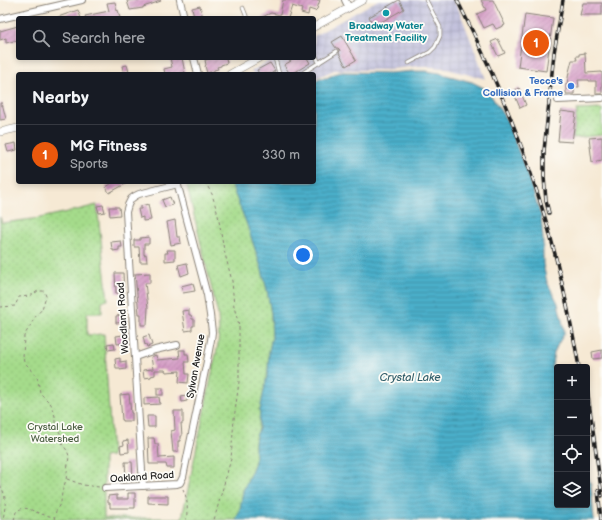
<!DOCTYPE html>
<meta charset="utf-8">
<style>
body{margin:0;font-family:"Balsamiq Sans",sans-serif;background:#242831;color:#f1f3f6}
.controls{position:absolute;right:12px;bottom:12px;display:grid;overflow:hidden;border-radius:4px;box-shadow:0 2px 6px #0003}
.controls button{width:36px;height:36px;display:grid;place-items:center;padding:0;border:0;border-bottom:1px solid #363941;background:#171b24;color:#f1f3f6;font:20px sans-serif}
.you{position:absolute;left:303px;top:255px;width:14px;height:14px;margin:-10px;border:3px solid #fff;border-radius:50%;background:#1a73e8;box-shadow:0 0 0 6px #1a73e833}
.badge{display:grid;place-items:center;width:26px;height:26px;border-radius:50%;background:#ea580c;color:#fff;font-size:13px;font-weight:700}
.pin{position:absolute;translate:-50% -50%;border:2px solid #fff;box-shadow:0 1px 4px #0006}
.list{margin:0;padding:0;list-style:none}
h2{display:flex;justify-content:space-between;align-items:center;height:52px;margin:0;padding:0 16px;font-size:17px}
h2 small{font-size:13px;font-weight:400;color:#9ea1a6}
.list li{display:grid;grid-template-columns:26px 1fr auto;gap:12px;align-items:center;box-sizing:border-box;height:60px;padding:0 16px;border-top:1px solid #363941}
.list b{display:block;font-size:15px;white-space:nowrap}
.list p{margin:0;font-size:13px;white-space:nowrap;color:#9ea1a6}
.list em{font-size:13px;font-style:normal;color:#9ea1a6}
.icon{flex:none;width:22px;height:22px;fill:none;stroke:currentColor;stroke-width:2;stroke-linecap:round;stroke-linejoin:round}
.map{position:relative;flex:none;width:602px;height:520px;overflow:hidden}
.search{position:absolute;background:#171b24;box-shadow:0 2px 6px #0003;left:16px;top:16px;width:300px;height:44px;display:flex;align-items:center;gap:10px;box-sizing:border-box;padding:0 14px;border-radius:4px;color:#9ea1a6;font-size:15px}
.panel{position:absolute;background:#171b24;box-shadow:0 2px 6px #0003;left:16px;top:72px;width:300px;height:112px;border-radius:4px}
.map>svg:first-child{display:block}
</style>
<div class="map">
<svg width="602" height="520" viewBox="0 0 602 520">
<defs>
<pattern id="industrial-grid" width="8" height="8" patternUnits="userSpaceOnUse"><rect width="8" height="8" fill="#c2c1dc"/><path d="M0 4h8M4 0v8" fill="none" stroke="#a6a5bc"/></pattern>
<pattern id="park-dots" width="8" height="8" patternUnits="userSpaceOnUse"><rect width="8" height="8" fill="#a5db8b"/><path d="M2 2h.1M6 6h.1" fill="none" stroke="#8dbb77" stroke-width="1.8" stroke-linecap="round"/></pattern>
<pattern id="water-rules" width="6" height="5" patternUnits="userSpaceOnUse"><rect width="6" height="5" fill="#4bafca"/><path d="M0 2.5h6" fill="none" stroke="#3e8ea3"/></pattern>
<pattern id="building-hatch" width="6" height="6" patternUnits="userSpaceOnUse"><rect width="6" height="6" fill="#d49ac5"/><path d="M-1 1l2-2M0 6l6-6M5 7l2-2" fill="none" stroke="#ab7d9f"/></pattern>
</defs>
<rect width="100%" height="100%" fill="#fdfcf7"/>
<filter id="ink" filterUnits="userSpaceOnUse"><feTurbulence type="fractalNoise" baseFrequency=".025" numOctaves="2"/><feDisplacementMap in="SourceGraphic" scale="8" xChannelSelector="R" yChannelSelector="G"/><feConvolveMatrix kernelMatrix="1 2 1 2 8 2 1 2 1" color-interpolation-filters="sRGB"/></filter>
<filter id="wash" filterUnits="userSpaceOnUse"><feTurbulence type="fractalNoise" baseFrequency=".012" numOctaves="4" result="noise"/><feDisplacementMap in="SourceGraphic" scale="16" xChannelSelector="R" yChannelSelector="G"/><feGaussianBlur stdDeviation="0.9" result="paint"/><feColorMatrix in="noise" values="0 0 0 0 0 0 0 0 0 0 0 0 0 0 0 0 0 1.4 0 .05"/><feComposite in="paint" operator="in"/></filter>
<g filter="url(#wash)">
<rect width="100%" height="100%" fill="#f6e9d4"/>
<polygon fill="url(#industrial-grid)" points="378,0 453,0 459,10 486,79 443,68 419,66 383,70 334,70 314,79 314,74 254,74 251,71 275,58 314,58 314,36"/>
<g fill="url(#park-dots)" stroke="#607c54">
<polygon points="602,109 602,135 573,138 577,110"/>
<polygon points="186,182 230,182 246,222 262,270 267,290 271,313 272,337 269,351 268,371 260,410 259,429 256,436 255,443 255,462 243,491 240,510 236,520 0,520 0,217 2,223 40,218 77,210 97,205 108,300 102,301 102,313 87,313 87,335 104,334 112,456 104,457 104,518 182,518 218,344 219,331 218,315"/>
</g>
<polygon fill="url(#water-rules)" stroke="#346673" points="414,71 426,71 439,73 472,82 484,88 492,97 507,121 526,171 541,216 543,239 543,264 547,282 558,303 564,329 564,334 558,344 554,353 552,366 557,389 557,505 587,505 587,471 591,485 594,520 236,520 240,510 243,491 255,462 255,443 256,436 259,429 260,410 268,371 269,351 272,337 271,313 267,290 262,270 246,222 230,182 314,182 314,81 320,78 327,78 334,74 342,72 390,73"/>
<g id="blocks">
<g fill="url(#building-hatch)">
<polygon points="133,0 160,0 161,1 143,7 143,8 130,10 127,1"/>
<polygon points="283,0 320,0 317,9 315,11 309,9 308,15 301,13 302,9 292,6 288,18 260,18 271,13 280,15"/>
<polygon points="399,0 404,9 374,26 369,17"/>
<polygon points="481,0 493,0 505,25 496,29 493,24 484,28 477,14 486,10"/>
<polygon points="115,2 117,11 118,10 120,18 86,18 85,16 109,11 107,3"/>
<polygon points="583,3 602,3 602,15 580,15"/>
<polygon points="200,6 203,18 194,18 192,8"/>
<polygon points="78,10 81,18 58,18 58,17"/>
<polygon points="525,14 553,18 546,71 518,67"/>
<polygon points="18,26 18,40 6,43 6,38 0,40 0,31"/>
<polygon points="342,36 356,60 346,66 339,53 340,50 338,48 336,48 332,42"/>
<polygon points="498,39 505,53 498,56 491,42"/>
<polygon points="585,53 586,73 602,72 602,94 596,94 596,81 589,81 589,80 578,80 579,87 574,87 574,94 566,94 566,84 567,84 569,72 572,60 577,60 576,56 579,56 579,54"/>
<polygon points="170,58 182,58 185,73 172,74 172,73 165,74 164,69 172,67"/>
<polygon points="213,58 226,58 227,63 221,65 221,66 217,67 218,69 214,70 214,71 207,73 205,66 206,65 205,60"/>
<polygon points="289,58 307,58 310,63 292,74 290,74 284,65 291,61"/>
<polygon points="270,63 275,71 270,74 259,74 257,70"/>
<polygon points="127,65 129,72 124,73 122,66"/>
<polygon points="519,88 526,105 520,108 513,91"/>
<polygon points="0,103 2,103 6,119 0,120"/>
<polygon points="561,111 576,113 572,142 558,141"/>
<polygon points="602,137 602,160 592,162 589,138"/>
<polygon points="16,143 17,150 8,152 6,145"/>
<polygon points="114,182 129,182 109,193 106,187"/>
<polygon points="170,197 173,205 165,207 162,200"/>
<polygon points="148,204 151,220 143,221 143,217 140,218 138,209 141,209 141,206"/>
<polygon points="103,205 105,212 99,213 97,206"/>
<polygon points="109,207 119,207 120,215 110,216"/>
<polygon points="175,220 177,237 180,237 181,243 171,245 167,222"/>
<polygon points="149,237 149,244 144,244 144,255 146,254 147,262 140,262 139,247 134,247 134,240 140,240 140,238"/>
<polygon points="121,241 122,247 119,247 119,250 113,251 113,249 112,249 111,242"/>
<polygon points="167,250 175,250 175,260 165,261 165,253 168,253"/>
<polygon points="187,263 189,273 181,276 178,265"/>
<polygon points="115,273 123,273 124,293 116,293"/>
<polygon points="150,273 150,283 145,283 148,308 147,325 141,325 141,314 139,314 135,274"/>
<polygon points="193,283 195,291 183,293 181,286"/>
<polygon points="189,310 189,315 191,315 192,319 194,319 194,326 192,326 192,330 185,331 182,311"/>
<polygon points="124,315 126,316 127,322 116,323 116,316"/>
<polygon points="123,335 123,336 126,336 127,342 123,342 124,343 117,344 116,336"/>
<polygon points="149,335 152,345 147,347 146,344 145,345 143,337"/>
<polygon points="114,343 115,349 108,350 107,344"/>
<polygon points="179,350 185,350 185,354 188,354 189,362 185,362 186,374 189,374 188,383 179,382 180,371 166,372 165,370 155,370 155,375 151,376 151,377 144,378 143,370 153,369 151,357 156,355 157,360 180,358"/>
<polygon points="602,350 602,358 593,359 592,352"/>
<polygon points="120,358 120,362 126,361 126,369 120,370 120,368 116,368 115,359"/>
<rect x="157" y="388" width="6" height="7"/>
<polygon points="129,394 131,413 132,413 132,421 123,421 123,420 122,420 120,395"/>
<polygon points="187,395 187,401 182,402 181,396"/>
<polygon points="159,397 160,404 144,405 144,398"/>
<polygon points="174,411 183,411 183,423 181,423 182,436 180,436 180,441 178,441 178,452 173,452 171,431 175,430"/>
<polygon points="147,416 155,416 155,427 148,427"/>
<polygon points="148,438 154,438 155,444 158,444 159,458 174,457 174,468 167,468 166,464 149,464"/>
<polygon points="128,440 129,452 121,453 120,446 124,445 123,441"/>
<polygon points="125,462 132,462 133,477 126,477"/>
<polygon points="128,493 135,493 135,508 110,508 110,503 108,503 108,496 117,495 117,499 128,499"/>
<polygon points="148,496 168,496 168,504 148,503"/>
</g>
</g>
</g>
<g filter="url(#ink)">
<use href="#blocks" fill-opacity="0" stroke="#898278" stroke-width="1"/>
<g fill="none" stroke-linecap="round" stroke-linejoin="round">
<g stroke="#898278" stroke-width="4.5">
<g id="service">
<polyline points="243,8 247,18"/>
<polyline points="314,51 319,63"/>
<polyline points="275,58 279,74"/>
<polyline points="409,63 430,52 435,47 440,36 440,27 426,0"/>
<polyline points="301,74 337,51"/>
</g>
</g>
<g stroke="#898278" stroke-width="8">
<g id="minor">
<polyline points="180,0 184,18"/>
<polyline points="345,0 349,8"/>
<polyline points="0,19 82,0"/>
<polyline points="194,58 198,74"/>
<polyline points="558,100 602,98"/>
<polyline points="135,357 155,350 177,345"/>
<polyline points="143,486 128,245 126,212 128,205 131,199 135,196 139,194 178,184"/>
<polyline points="105,488 177,484 180,483 183,477 207,361 211,340 212,332 210,315 207,295 177,182"/>
</g>
</g>
<g stroke="#898278" stroke-width="8">
<g id="tertiary">
<polyline points="314,27 363,0"/>
<polyline points="230,74 259,58"/>
<polyline points="0,132 18,128"/>
</g>
</g>
<g stroke="#898278" stroke-width="1" stroke-dasharray="3 3" stroke-linecap="butt">
<polyline points="205,182 212,194 218,215 224,250 232,281 234,307 239,325 239,382 234,419 231,459 214,520"/>
<polyline points="0,307 15,306 19,297 30,296 38,291 44,291 46,296 42,309 36,316 24,336 23,358 24,362 30,368 32,373 36,375 38,380 40,393 51,404 52,408 55,416 55,423 61,435 62,444 66,449 68,453 69,456 66,480 62,492 61,502 56,511 54,520"/>
<polyline points="67,479 83,485 99,487"/>
<path d="M0 485C8 498 5 506 3 520"/>
<path d="M183 489C188 499 188 509 186 520"/>
<path d="M14 520 16 512C25 504 32 511 41 514 45 515 49 516 54 517"/>
</g>
<use href="#service" stroke="#fff" stroke-width="3"/>
<use href="#minor" stroke="#fff" stroke-width="6"/>
<use href="#tertiary" stroke="#fff" stroke-width="7"/>
<g stroke="#1c1c1c" stroke-width="3.5">
<g id="rail">
<path d="M457 0C495 74 526 151 549 231 561 276 571 321 579 367"/>
<polyline points="549,213 546,201 544,177 544,151 554,53 563,0"/>
<polyline points="587,388 602,496"/>
<polyline points="598,490 601,520"/>
</g>
</g>
<use href="#rail" stroke="#fdfcf7" stroke-width="2" stroke-dasharray="6" stroke-linecap="butt"/>
</g>
</g>
<circle fill="#0f9aa8" stroke="#fdfcf7" stroke-width="1.5" cx="386" cy="13" r="4"/>
<circle fill="#3f7fe0" stroke="#fdfcf7" stroke-width="1.5" cx="571" cy="86" r="4"/>
<g text-anchor="middle" stroke-width="3.5" stroke-linejoin="round" paint-order="stroke">
<g font-size="10" font-weight="bold" fill="#0d838f" stroke="#fdfcf7">
<text x="386" y="29">Broadway Water<tspan x="386" dy="12">Treatment Facility</tspan></text>
</g>
<g font-size="10" font-weight="bold" fill="#366cbe" stroke="#fdfcf7" text-anchor="end">
<text x="563" y="84">Tecce's<tspan x="563" dy="12">Collision &amp; Frame</tspan></text>
</g>
<g font-size="10" fill="#1c1c1c" stroke="#fdfcf7">
<text transform="translate(122 318) rotate(-94)" y="4">Woodland Road</text>
<text transform="translate(195 366) rotate(-80)" y="4">Sylvan Avenue</text>
<text transform="translate(142 476) rotate(-4)" y="4">Oakland Road</text>
</g>
<g font-size="10" fill="#4c5f43" stroke="#fdfcf7">
<text x="55" y="430">Crystal Lake<tspan x="55" dy="12">Watershed</tspan></text>
</g>
<g font-size="11" font-style="italic" fill="#315e6a" stroke="#fdfcf7">
<text x="410" y="381">Crystal Lake</text>
</g>
</g>
</svg>
<div class="controls">
<button>+</button>
<button>−</button>
<button><svg class="icon" aria-label="locate" viewBox="0 0 24 24"><circle cx="12" cy="12" r="6"/><path d="M12 2v4M12 18v4M2 12h4M18 12h4"/></svg></button>
<button><svg class="icon" aria-label="layers" viewBox="0 0 24 24"><path d="M12 4l9 5-9 5-9-5zM3 14l9 5 9-5"/></svg></button>
</div>
<div class="you"></div>
<div class="pin badge" style="left:536px;top:43px">1</div>
<div class="search"><svg class="icon" aria-label="search" viewBox="0 0 24 24"><circle cx="10" cy="10" r="6"/><path d="M15 15l6 6"/></svg>Search here</div>
<section class="panel">
<h2>Nearby<small></small></h2>
<ul class="list">
<li><span class="badge">1</span><div><b>MG Fitness</b><p>Sports</p></div><em>330 m</em></li>
</ul>
</section>
</div>
